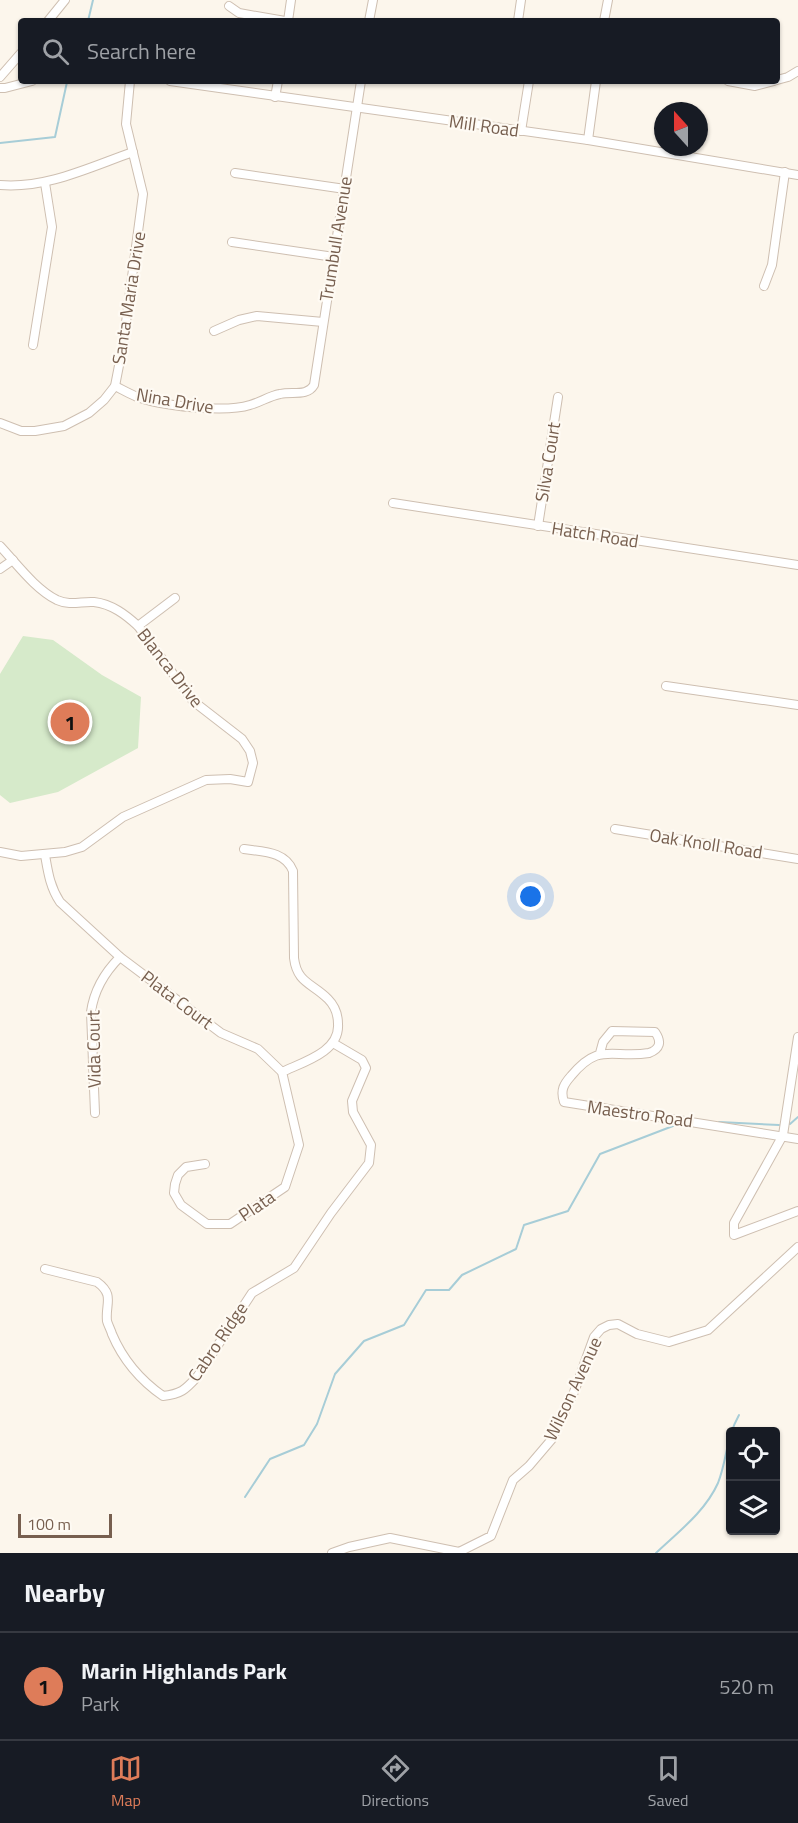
<!DOCTYPE html>
<style>
body{margin:0;font-family:"Titillium Web",sans-serif;background:#242831;color:#f1f3f6}
.controls{position:absolute;right:18px;bottom:18px;display:grid;overflow:hidden;border-radius:6px;box-shadow:0 2px 4px #0004}
.controls button{width:54px;height:54px;display:grid;place-items:center;padding:0;border:0;border-bottom:2px solid #363941;background:#171b24;color:#f1f3f6;font:30px sans-serif}
.compass{position:absolute;left:654px;top:102px;width:54px;height:54px;border-radius:50%;background:#171b24;box-shadow:0 2px 4px #0004;rotate:339deg}
.scale{position:absolute;left:18px;bottom:15px;width:94px;box-sizing:border-box;padding-left:6px;border:3px solid #775f4f;border-top:0;font-size:16px;line-height:21px;white-space:nowrap;color:#775f4f;-webkit-text-stroke:4px #fefaf3;paint-order:stroke}
.you{position:absolute;left:531px;top:897px;width:21px;height:21px;margin:-15px;border:4px solid #fff;border-radius:50%;background:#1a73e8;box-shadow:0 0 0 9px #1a73e833}
.badge{display:grid;place-items:center;width:39px;height:39px;border-radius:50%;background:#de7c59;color:#111;font-size:20px;font-weight:700}
.pin{position:absolute;translate:-50% -50%;border:3px solid #fff;box-shadow:0 2px 6px #0006}
.list{margin:0;padding:0;list-style:none}
h2{display:flex;justify-content:space-between;align-items:center;height:78px;margin:0;padding:0 24px;font-size:26px}
h2 small{font-size:20px;font-weight:400;color:#9ea1a6}
.list li{display:grid;grid-template-columns:39px 1fr auto;gap:18px;align-items:center;box-sizing:border-box;height:108px;padding:0 24px;border-top:2px solid #363941}
.list b{display:block;font-size:22px;white-space:nowrap}
.list p{margin:0;font-size:20px;white-space:nowrap;color:#9ea1a6}
.list em{font-size:20px;font-style:normal;color:#9ea1a6}
.icon{flex:none;width:33px;height:33px;fill:none;stroke:currentColor;stroke-width:2;stroke-linecap:round;stroke-linejoin:round}
.map{position:relative;flex:none;width:798px;height:1553px;overflow:hidden}
.search{position:absolute;background:#171b24;box-shadow:0 2px 4px #0004;left:18px;right:18px;top:18px;height:66px;display:flex;align-items:center;gap:15px;box-sizing:border-box;padding:0 21px;border-radius:6px;color:#9ea1a6;font-size:22px}
.sheet{height:186px;background:#171b24}
nav{display:flex;justify-content:space-around;align-items:center;box-sizing:border-box;height:84px;border-top:2px solid #363941;background:#171b24;font-size:16px;color:#9ea1a6}
nav a{display:grid;justify-items:center;gap:3px}
nav .on{color:#de7c59}
.map>svg:first-child{display:block}
</style>
<div class="map">
<svg width="798" height="1553" viewBox="0 0 798 1553">
<rect width="100%" height="100%" fill="#fcf6ec"/>
<polygon fill="#d6eaca" points="23,636 53,640 102,675 141,697 138,748 58,792 10,803 0,795 0,674"/>
<g fill="none" stroke-linecap="round" stroke-linejoin="round">
<g stroke="#a7cdd7" stroke-width="2">
<polyline points="88,21 93,0"/>
<polyline points="0,143 55,137 67,82"/>
<polyline points="719,1122 779,1125"/>
<polyline points="790,1124 798,1117"/>
<polyline points="245,1497 270,1459 304,1445 317,1424 335,1374 364,1341 404,1325 426,1290 449,1290 462,1275 516,1249 524,1225 568,1211 600,1154 673,1126 687,1125"/>
<path d="M656 1553C678 1532 705 1512 718 1483 727 1460 726 1438 739 1415"/>
</g>
<g stroke="#cebfb1" stroke-width="10">
<g id="minor">
<polyline points="229,6 239,13 285,21"/>
<polyline points="48,21 65,0"/>
<polyline points="288,21 291,0"/>
<polyline points="369,21 373,0"/>
<polyline points="518,21 521,0"/>
<polyline points="604,21 608,0"/>
<polyline points="0,77 21,53"/>
<polyline points="777,80 788,77 798,71"/>
<polyline points="170,81 588,140 798,175"/>
<polyline points="728,81 755,86 774,81"/>
<polyline points="0,88 5,88 32,81"/>
<polyline points="275,97 278,81"/>
<polyline points="521,131 529,81"/>
<polyline points="588,140 596,81"/>
<polyline points="235,173 345,189"/>
<path d="M0 185C46 189 90 167 133 152"/>
<polyline points="232,242 334,257"/>
<polyline points="764,286 772,265 785,172"/>
<polyline points="214,331 239,320 257,316 323,322"/>
<polyline points="33,345 52,227 45,183"/>
<path d="M115 386C121 389 128 393 135 396 160 406 225 413 250 405 261 402 269 396 280 394 292 391 307 397 314 385L361 81"/>
<polyline points="0,423 21,431 35,431 64,426 89,413 104,400 115,386 123,345 143,194 126,124 130,81"/>
<polyline points="393,503 798,565"/>
<polyline points="538,526 558,397"/>
<path d="M0 546C17 564 35 589 57 600 70 606 82 601 94 602 112 604 126 615 138 626L193 701 242 739 250 751 253 763 248 782 230 779 206 780 123 817 82 847 65 852 21 856 0 852"/>
<polyline points="0,569 13,560"/>
<polyline points="138,626 175,598"/>
<polyline points="666,686 798,705"/>
<polyline points="615,829 798,859"/>
<path d="M244 849C263 852 285 851 293 871L294 958C297 983 312 983 328 999 335 1006 338 1014 338 1024 340 1052 303 1062 282 1072"/>
<path d="M45 855C48 872 50 887 60 902L120 957 221 1033 258 1049 282 1072 299 1145 285 1187 230 1224H207L181 1205 174 1193 175 1184 178 1175 186 1167 205 1164"/>
<polyline points="798,1037 783,1135 734,1223 734,1235 798,1211"/>
<path d="M600 1053 603 1042 612 1031 655 1032C662 1042 660 1049 649 1053 612 1059 600 1041 571 1076 564 1084 560 1090 564 1102L798 1139"/>
<path d="M95 1113 91 1012C94 990 104 973 120 957"/>
<path d="M45 1269 97 1282C115 1295 105 1304 107 1321 108 1325 111 1330 112 1334 123 1360 140 1380 163 1396 181 1394 185 1390 197 1377L252 1293 294 1268 331 1213 369 1163 371 1145 353 1112 352 1101 366 1068 362 1060 333 1043"/>
<polyline points="332,1553 349,1547 390,1538 459,1552 491,1536 513,1480 529,1466 552,1439 574,1392 594,1337 601,1329 609,1325 618,1324 637,1334 669,1342 708,1330 798,1247"/>
</g>
</g>
<use href="#minor" stroke="#fff" stroke-width="8"/>
</g>
<g text-anchor="middle" stroke-width="4.5" stroke-linejoin="round" paint-order="stroke">
<g font-size="18" fill="#775f4f" stroke="#fefaf3">
<text transform="translate(484 126) rotate(8)" y="6">Mill Road</text>
<text transform="translate(336 239) rotate(-81)" y="6">Trumbull Avenue</text>
<text transform="translate(129 298) rotate(-81)" y="6">Santa Maria Drive</text>
<text transform="translate(175 401) rotate(10)" y="6">Nina Drive</text>
<text transform="translate(548 462) rotate(-81)" y="6">Silva Court</text>
<text transform="translate(595 535) rotate(9)" y="6">Hatch Road</text>
<text transform="translate(170 668) rotate(52)" y="6">Blanca Drive</text>
<text transform="translate(706 844) rotate(9)" y="6">Oak Knoll Road</text>
<text transform="translate(177 1000) rotate(37)" y="6">Plata Court</text>
<text transform="translate(94 1049) rotate(-91)" y="6">Vida Court</text>
<text transform="translate(640 1114) rotate(8)" y="6">Maestro Road</text>
<text transform="translate(257 1206) rotate(-34)" y="6">Plata</text>
<text transform="translate(218 1342) rotate(-56)" y="6">Cabro Ridge</text>
<text transform="translate(573 1389) rotate(-65)" y="6">Wilson Avenue</text>
</g>
</g>
</svg>
<div class="controls">
<button><svg class="icon" aria-label="locate" viewBox="0 0 24 24"><circle cx="12" cy="12" r="6"/><path d="M12 2v4M12 18v4M2 12h4M18 12h4"/></svg></button>
<button><svg class="icon" aria-label="layers" viewBox="0 0 24 24"><path d="M12 4l9 5-9 5-9-5zM3 14l9 5 9-5"/></svg></button>
</div>
<svg class="compass" viewBox="-18 -18 36 36"><path d="M0-13l5 13h-10z" fill="#e53935"/><path d="M0 13l5-13h-10z" fill="#9ea1a6"/></svg>
<div class="scale">100 m</div>
<div class="you"></div>
<div class="pin badge" style="left:70px;top:722px">1</div>
<div class="search"><svg class="icon" aria-label="search" viewBox="0 0 24 24"><circle cx="10" cy="10" r="6"/><path d="M15 15l6 6"/></svg>Search here</div>
</div>
<section class="sheet">
<h2>Nearby<small></small></h2>
<ul class="list">
<li><span class="badge">1</span><div><b>Marin Highlands Park</b><p>Park</p></div><em>520 m</em></li>
</ul>
</section>
<nav>
<a class="on"><svg class="icon" aria-label="map" viewBox="0 0 24 24"><path d="M3 6l6-2 6 2 6-2v14l-6 2-6-2-6 2zM9 4v14M15 6v14"/></svg>Map</a>
<a><svg class="icon" aria-label="directions" viewBox="0 0 24 24"><path d="M12 3l9 9-9 9-9-9zM9 14v-3h6M13 9l2 2-2 2"/></svg>Directions</a>
<a><svg class="icon" aria-label="saved" viewBox="0 0 24 24"><path d="M7 4h10v16l-5-4-5 4z"/></svg>Saved</a>
</nav>
